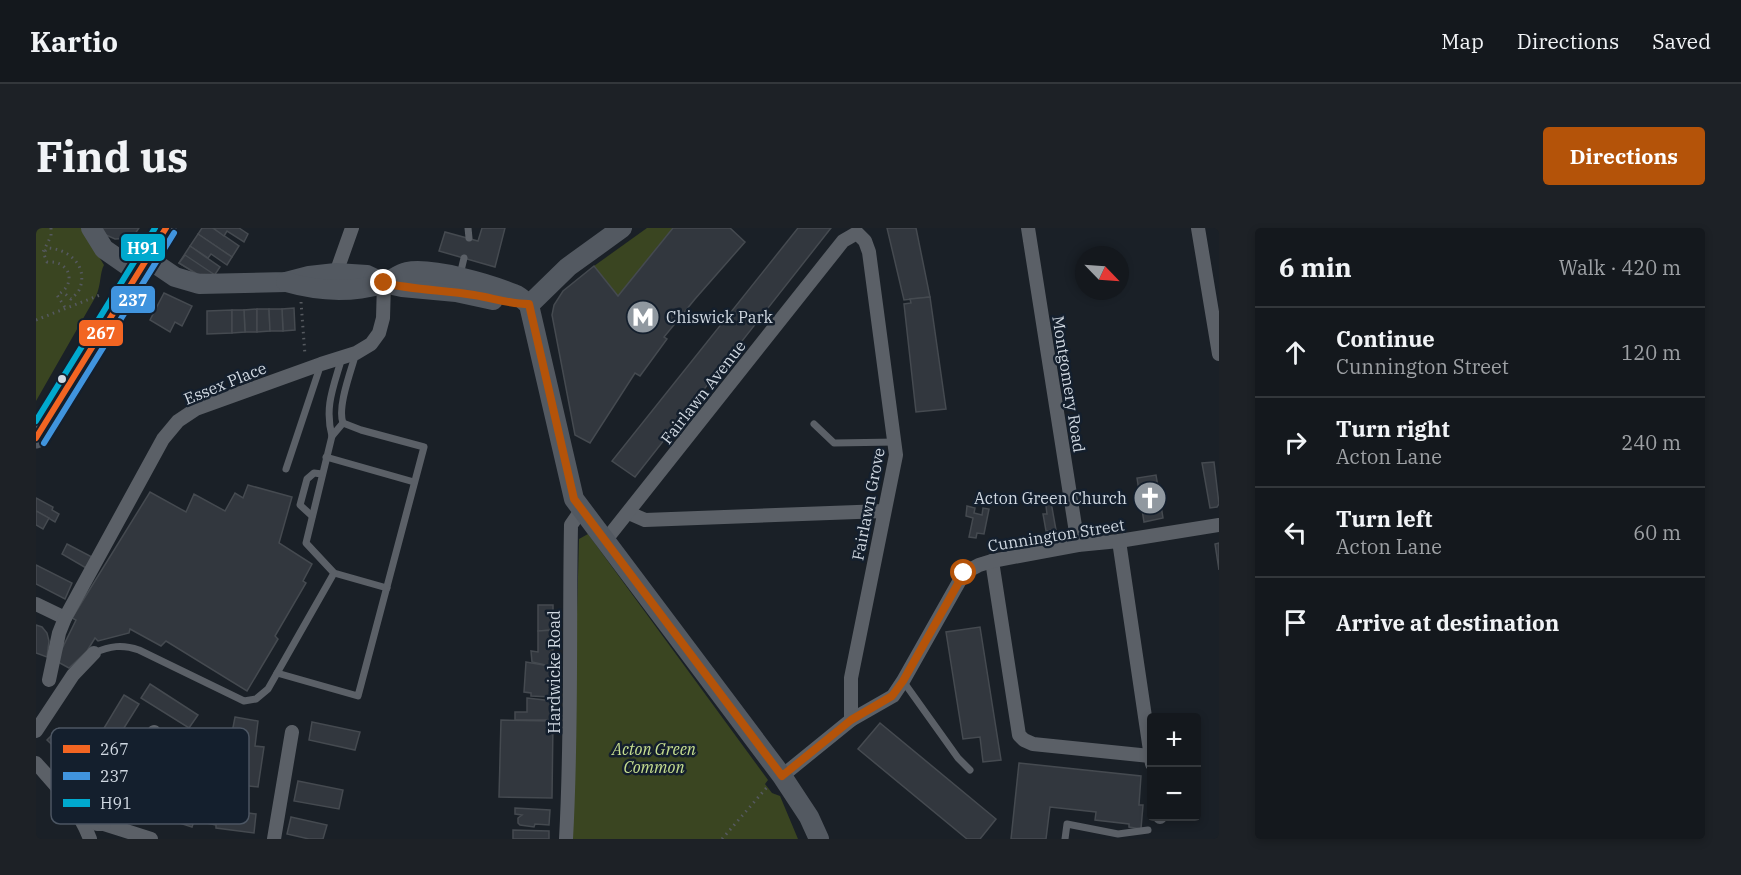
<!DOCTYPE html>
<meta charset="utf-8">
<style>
body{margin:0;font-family:"IBM Plex Serif",serif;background:#1d2126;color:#f1f3f6}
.controls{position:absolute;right:18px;bottom:18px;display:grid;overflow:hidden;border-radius:6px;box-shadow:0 3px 9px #0003}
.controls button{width:54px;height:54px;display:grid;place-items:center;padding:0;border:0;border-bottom:2px solid #33373b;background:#14181d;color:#f1f3f6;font:30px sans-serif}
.compass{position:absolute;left:1039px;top:18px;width:54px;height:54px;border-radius:50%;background:#14181d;box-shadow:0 3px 9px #0003;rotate:115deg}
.stop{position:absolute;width:18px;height:18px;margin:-14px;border:4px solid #b45309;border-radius:50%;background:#fff}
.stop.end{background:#b45309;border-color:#fff;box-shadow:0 2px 6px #0008}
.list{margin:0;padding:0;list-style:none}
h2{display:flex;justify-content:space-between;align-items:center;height:78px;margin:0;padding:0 24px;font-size:26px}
h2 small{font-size:20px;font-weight:400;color:#9da0a4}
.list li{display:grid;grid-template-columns:39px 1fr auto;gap:18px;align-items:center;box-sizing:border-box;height:90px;padding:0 24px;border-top:2px solid #33373b}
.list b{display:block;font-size:22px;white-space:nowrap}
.list p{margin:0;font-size:20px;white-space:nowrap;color:#9da0a4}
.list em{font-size:20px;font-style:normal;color:#9da0a4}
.icon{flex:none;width:33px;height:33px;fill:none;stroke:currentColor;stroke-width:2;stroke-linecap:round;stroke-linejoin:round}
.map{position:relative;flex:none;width:1183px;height:611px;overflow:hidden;border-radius:6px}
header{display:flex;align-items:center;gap:36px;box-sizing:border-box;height:84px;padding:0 30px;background:#14181d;border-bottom:2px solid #33373b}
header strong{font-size:28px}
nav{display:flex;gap:33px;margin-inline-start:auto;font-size:21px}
.intro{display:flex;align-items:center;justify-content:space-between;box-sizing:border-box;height:144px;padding:0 36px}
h1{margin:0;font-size:42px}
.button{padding:15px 27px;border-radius:6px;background:#b45309;color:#fff;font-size:21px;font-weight:700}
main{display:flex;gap:36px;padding:0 36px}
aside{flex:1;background:#14181d;border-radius:6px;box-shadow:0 3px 9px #0003}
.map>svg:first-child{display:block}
</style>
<header>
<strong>Kartio</strong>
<nav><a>Map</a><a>Directions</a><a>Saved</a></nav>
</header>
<div class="intro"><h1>Find us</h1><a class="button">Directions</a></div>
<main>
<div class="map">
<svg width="1183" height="611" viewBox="0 0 1183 611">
<rect width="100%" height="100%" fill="#1a2027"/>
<g fill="#3a4521">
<path d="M0 0H45L68 37C64 43 65 58 60 68L0 173Z"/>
<polygon points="611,0 637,0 582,68 558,38"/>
<polygon points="552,306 732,552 729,556 736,565 744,568 762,611 535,611 543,311"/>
</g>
<g fill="#32373e" stroke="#454a50" stroke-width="1.5">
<polygon points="66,0 103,0 96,10 79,11 70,7"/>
<polygon points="166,0 177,0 203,18 196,29 162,6"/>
<polygon points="177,0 203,0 212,6 208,14 191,3 188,8"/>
<polygon points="446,0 469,0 459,39 403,23 409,4 442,13"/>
<polygon points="637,0 694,0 709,14 659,71 628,109 631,111 604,148 599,145 554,215 539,207 516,87 518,77 527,63 558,38 582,68"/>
<polygon points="762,0 795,0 599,249 576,233"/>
<polygon points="851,0 880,0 894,69 868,72"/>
<polygon points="162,6 196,29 191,37 175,26 172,30 154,18"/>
<polygon points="154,18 184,39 178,48 161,46 143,35"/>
<polygon points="149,27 179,47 161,46 143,35"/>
<polygon points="128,65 156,78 146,98 139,94 134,104 114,92"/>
<polygon points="894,69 910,181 880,184 868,76 875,75 874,71"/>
<polygon points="258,80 259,102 247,103 246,81"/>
<polygon points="221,81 221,104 209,104 208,82"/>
<polygon points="221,81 233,81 234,103 221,104"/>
<polygon points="233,81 246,81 247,103 234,103"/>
<polygon points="196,82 196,105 171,106 171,83"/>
<polygon points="196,82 208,82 209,104 196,105"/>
<polygon points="1178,234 1183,276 1181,279 1174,280 1166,235"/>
<polygon points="1120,247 1127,290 1108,294 1101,250"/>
<polygon points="212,257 256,269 243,315 276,336 267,353 270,355 239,408 242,411 211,463 130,413 125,418 94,401 93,405 62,413 59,410 51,423 33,440 20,433 40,392 36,390 114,264 150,284 158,266 189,283 199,265 207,270"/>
<polygon points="0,270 17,279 16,282 23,286 19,294 0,283"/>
<polygon points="1015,274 1020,302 1010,303 1007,286 1011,286 1010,278"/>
<polygon points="931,278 939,280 938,285 946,287 947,280 953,281 948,306 941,305 940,310 933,309 937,290 930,288"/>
<polygon points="0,283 13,290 7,301 0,297"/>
<polygon points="1183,315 1183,342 1179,316"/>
<polygon points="31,316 56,329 50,340 26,326"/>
<polygon points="0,337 36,355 29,371 0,356"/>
<polygon points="502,377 517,377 517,402 502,403"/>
<polygon points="0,397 6,399 11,405 13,413 11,429 0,425"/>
<polygon points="944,399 965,532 947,534 944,509 927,511 910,404"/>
<polygon points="517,402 517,425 514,425 514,438 496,434 495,423 502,424 502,403"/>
<polygon points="490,434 519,439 517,469 495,468 495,465 488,464"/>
<polygon points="114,456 162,487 153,500 105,470"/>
<polygon points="88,467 103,476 73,524 59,515"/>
<polygon points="491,470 517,473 516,492 479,492 479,484 491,484"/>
<polygon points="199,489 222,493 219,518 228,519 222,559 193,556 199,516 194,515"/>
<polygon points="465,492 517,493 516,570 463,569"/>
<polygon points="276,494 324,504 319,522 273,512"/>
<polygon points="844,495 960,591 944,611 931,611 822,521"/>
<polygon points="23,500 75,549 63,561 11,512"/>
<polygon points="983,535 1105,548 1103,577 1107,577 1105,601 1093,599 1093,596 1059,592 1060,584 1014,579 1010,611 975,611"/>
<polygon points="262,553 307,562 303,581 258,573"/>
<polygon points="94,560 161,584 156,599 88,577"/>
<polygon points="172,574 184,576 182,581 220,586 218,605 180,600 180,597 170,595"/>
<polygon points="479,580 514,582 513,597 499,596 498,599 484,597 482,595 482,590 486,587 479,586"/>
<polygon points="255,589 291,597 287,611 273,611 251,606"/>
<polygon points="477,602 513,603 513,611 477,611"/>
</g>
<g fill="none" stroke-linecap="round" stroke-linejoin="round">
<g stroke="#55595f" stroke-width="3" stroke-dasharray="1.5 4.5" stroke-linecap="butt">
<path d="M15 0V8L7 24 11 34C35 32 41 57 21 67L30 81"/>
<path d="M9 23 12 20C32 21 52 37 44 60 43 64 38 68 35 71L27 64"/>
<polyline points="265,74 269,127"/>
<polyline points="0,92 64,67"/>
<polyline points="686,611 732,558"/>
</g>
<g stroke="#5b6067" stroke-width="7">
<polyline points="432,0 433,10"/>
<polyline points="424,47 428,30"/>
<path d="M306 129C298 158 288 178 296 208L270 315 298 345 351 360"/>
<polyline points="778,196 798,215 860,214"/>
<polyline points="296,208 307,195"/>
<polyline points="290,229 378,254"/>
<polyline points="250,241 285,136"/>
<polyline points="276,288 264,277 271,251 278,245 286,246"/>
<path d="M58 425C74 418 86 416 103 422L208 473 220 471 232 461 298 345"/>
<path d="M241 445 322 468 388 219 325 202 307 195C301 179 315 143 320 125"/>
<polyline points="867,453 922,530 934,542"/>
<polyline points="1029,611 1031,596 1082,606 1112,602"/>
</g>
<g stroke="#5b6067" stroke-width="14">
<polyline points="992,0 1042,317"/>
<polyline points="1162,0 1183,126"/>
<polyline points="300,45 316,0"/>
<polyline points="593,285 609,292 848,283"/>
<polyline points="569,313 807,13 821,5 829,13 833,24 860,227 815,450 815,492"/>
<polyline points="1083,313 1116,536"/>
<polyline points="956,333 983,507 988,512 997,516 1114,528"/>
<polyline points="0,376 29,390"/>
<polyline points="13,452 23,405 29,390 127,211 142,193 160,181 285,136 320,125 335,116 343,105 347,90 348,55"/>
<polyline points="0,503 37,447 58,425"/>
<path d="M0 535C21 559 43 581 54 611"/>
<polyline points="746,548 815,492 857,468 867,453 928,345 943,337 956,333 1042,317 1083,313 1183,297"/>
<polyline points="1124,588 1124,589"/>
<polyline points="61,596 68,596 115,611"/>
<polyline points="68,596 68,586 71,578 118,504"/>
<polyline points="238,611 256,504"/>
<path d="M530 611C536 506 533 402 535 297L546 281"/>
</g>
<g stroke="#535961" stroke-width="20">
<polyline points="55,0 68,21 101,44"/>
<polyline points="111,30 139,49 163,56 250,54 273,48 300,45 331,47 348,55 366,59 420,64 457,72"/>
<path d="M250 54C281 63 314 65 346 56 355 53 362 46 371 44 396 39 454 56 478 66 484 68 489 73 493 77L538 271 746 548 773 589 783 611"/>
<polyline points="493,77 532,39 586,0"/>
</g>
<polyline stroke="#515760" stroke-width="21" points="0,210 130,0"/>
<g stroke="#141f2d" stroke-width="10">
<polyline id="bus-1" points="0,210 130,0"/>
</g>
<g stroke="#141f2d" stroke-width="10">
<polyline id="bus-2" points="8,215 138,5"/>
</g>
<g stroke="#141f2d" stroke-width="10">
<polyline id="bus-3" points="0,193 119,0"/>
</g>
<use href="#bus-1" stroke="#f26522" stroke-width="6"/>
<use href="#bus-2" stroke="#4094de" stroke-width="6"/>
<use href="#bus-3" stroke="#00a9ce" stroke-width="6"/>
</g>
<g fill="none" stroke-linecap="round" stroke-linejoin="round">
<path stroke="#b45309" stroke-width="8" d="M348 55C378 62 408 62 438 67 457 70 473 76 493 76L538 271 746 548 815 492 856 468 867 453 928 345"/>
</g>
<defs>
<g id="metro-disc" transform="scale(1.725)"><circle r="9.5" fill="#9098a0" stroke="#141f2d"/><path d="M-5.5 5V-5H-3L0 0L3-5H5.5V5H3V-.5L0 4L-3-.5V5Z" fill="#fff"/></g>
<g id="church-disc" transform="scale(1.725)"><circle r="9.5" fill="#9098a0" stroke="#141f2d"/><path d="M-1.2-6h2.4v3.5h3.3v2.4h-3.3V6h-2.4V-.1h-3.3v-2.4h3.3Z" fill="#fff"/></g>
</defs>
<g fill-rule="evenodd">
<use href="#metro-disc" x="607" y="89"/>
<use href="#church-disc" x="1114" y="270"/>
</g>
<circle fill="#d0d8e1" stroke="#141f2d" stroke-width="2" cx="26" cy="151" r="5"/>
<g text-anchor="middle" stroke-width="5" stroke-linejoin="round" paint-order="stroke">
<g font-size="16" fill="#d0d8e1" stroke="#141f2d" text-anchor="start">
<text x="630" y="95">Chiswick Park</text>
<text x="1091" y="276" text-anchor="end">Acton Green Church</text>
</g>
<g font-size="16" fill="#d0d8e1" stroke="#141f2d">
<text transform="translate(189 155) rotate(-22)" y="6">Essex Place</text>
<text transform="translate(1033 156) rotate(81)" y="6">Montgomery Road</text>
<text transform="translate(667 164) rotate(-52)" y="6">Fairlawn Avenue</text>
<text transform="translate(832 276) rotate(-79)" y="6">Fairlawn Grove</text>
<text transform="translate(1020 307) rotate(-9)" y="6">Cunnington Street</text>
<text transform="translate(518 444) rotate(-90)" y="6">Hardwicke Road</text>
</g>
<g font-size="16" font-style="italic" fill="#c8e091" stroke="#141f2d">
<text x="618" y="527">Acton Green<tspan x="618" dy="18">Common</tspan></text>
</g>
</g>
<rect x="15" y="500" width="198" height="96" rx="9" fill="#141f2d" stroke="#4c5663" stroke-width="1.5"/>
<rect x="27" y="517" width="27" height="8" fill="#f26522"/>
<rect x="27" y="544" width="27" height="8" fill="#4094de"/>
<rect x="27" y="571" width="27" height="8" fill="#00a9ce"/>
<g font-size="16" fill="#d0d8e1">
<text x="64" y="527">267</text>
<text x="64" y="554">237</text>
<text x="64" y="581">H91</text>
</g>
<g stroke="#141f2d" stroke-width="2">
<rect x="84" y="5" width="46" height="29" rx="6" fill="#00a9ce"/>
<rect x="74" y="57" width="46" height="29" rx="6" fill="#4094de"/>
<rect x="42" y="91" width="46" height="28" rx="6" fill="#f26522"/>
</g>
<g font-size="16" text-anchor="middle" font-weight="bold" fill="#fff">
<text x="107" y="26">H91</text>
<text x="97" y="78">237</text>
<text x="65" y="111">267</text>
</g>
</svg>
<div class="controls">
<button>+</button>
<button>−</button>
</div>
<svg class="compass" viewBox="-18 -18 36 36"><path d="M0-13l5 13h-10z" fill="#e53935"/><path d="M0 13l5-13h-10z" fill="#9da0a4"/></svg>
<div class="stop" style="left:928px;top:345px"></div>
<div class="stop end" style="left:348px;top:55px"></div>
</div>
<aside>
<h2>6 min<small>Walk · 420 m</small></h2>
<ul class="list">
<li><svg class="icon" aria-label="ahead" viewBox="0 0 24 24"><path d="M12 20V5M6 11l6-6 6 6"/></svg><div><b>Continue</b><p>Cunnington Street</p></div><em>120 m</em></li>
<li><svg class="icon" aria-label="right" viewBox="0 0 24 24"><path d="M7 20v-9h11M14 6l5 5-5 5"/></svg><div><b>Turn right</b><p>Acton Lane</p></div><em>240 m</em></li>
<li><svg class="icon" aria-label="left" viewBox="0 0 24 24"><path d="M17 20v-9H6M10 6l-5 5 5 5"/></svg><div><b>Turn left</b><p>Acton Lane</p></div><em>60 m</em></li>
<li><svg class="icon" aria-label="arrive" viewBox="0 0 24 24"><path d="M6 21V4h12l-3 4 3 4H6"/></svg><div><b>Arrive at destination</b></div></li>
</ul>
</aside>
</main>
